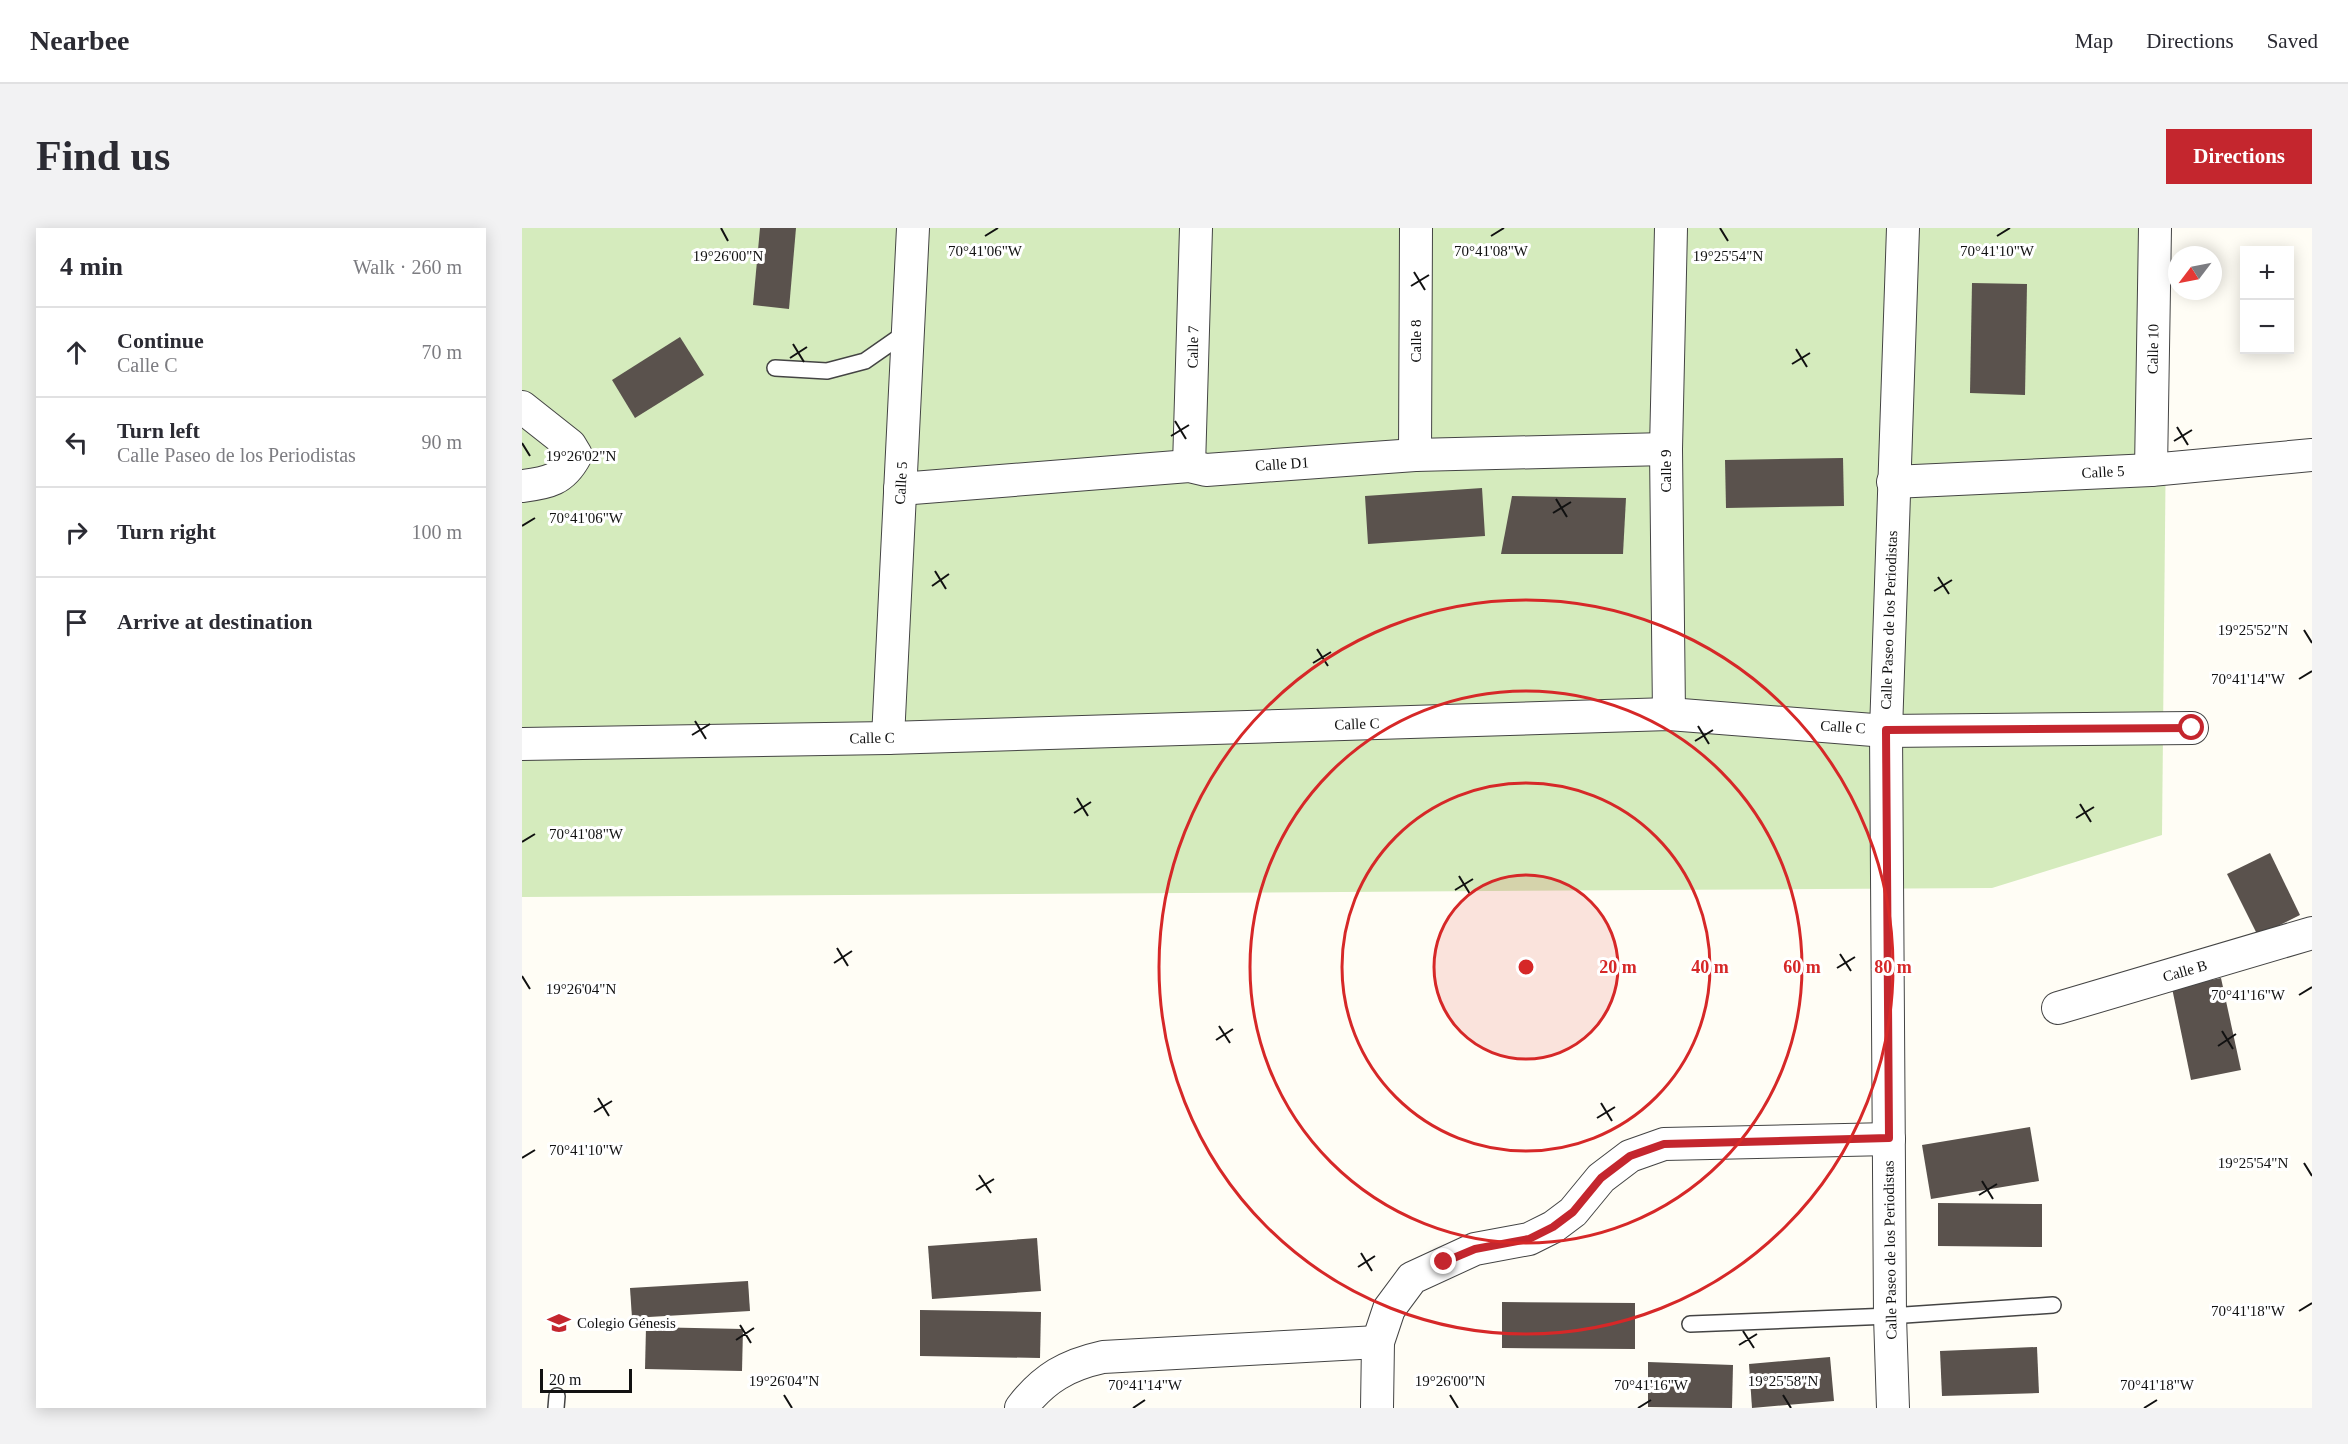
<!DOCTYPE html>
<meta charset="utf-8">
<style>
body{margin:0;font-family:Georgia,serif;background:#f2f2f3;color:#2b2b33}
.controls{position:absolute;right:18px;top:18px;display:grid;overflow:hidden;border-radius:0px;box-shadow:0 3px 15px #0003}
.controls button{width:54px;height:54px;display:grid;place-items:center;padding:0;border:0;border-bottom:2px solid #e1e1e2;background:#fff;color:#2b2b33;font:30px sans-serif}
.compass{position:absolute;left:1646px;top:18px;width:54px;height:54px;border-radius:50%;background:#fff;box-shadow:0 3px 15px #0003;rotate:238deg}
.scale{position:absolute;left:18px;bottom:15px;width:92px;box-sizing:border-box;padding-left:6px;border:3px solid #111;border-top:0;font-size:16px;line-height:21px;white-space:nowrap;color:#111;-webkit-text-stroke:4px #fff;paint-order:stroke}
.stop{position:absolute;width:18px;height:18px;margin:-14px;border:4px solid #c4262e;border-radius:50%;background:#fff}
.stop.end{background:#c4262e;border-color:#fff;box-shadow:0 2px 6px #0008}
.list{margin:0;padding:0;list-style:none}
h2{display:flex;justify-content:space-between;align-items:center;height:78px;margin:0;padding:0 24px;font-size:26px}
h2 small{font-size:20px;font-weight:400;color:#7c7c81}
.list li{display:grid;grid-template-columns:39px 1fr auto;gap:18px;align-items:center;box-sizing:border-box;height:90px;padding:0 24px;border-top:2px solid #e1e1e2}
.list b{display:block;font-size:22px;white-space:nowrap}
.list p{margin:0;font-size:20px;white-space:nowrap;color:#7c7c81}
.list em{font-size:20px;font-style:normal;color:#7c7c81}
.icon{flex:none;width:33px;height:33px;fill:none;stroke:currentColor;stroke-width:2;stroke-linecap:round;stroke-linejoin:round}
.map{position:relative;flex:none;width:1790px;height:1180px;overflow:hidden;border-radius:0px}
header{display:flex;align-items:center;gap:36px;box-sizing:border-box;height:84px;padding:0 30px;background:#fff;border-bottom:2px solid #e1e1e2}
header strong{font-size:28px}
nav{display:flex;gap:33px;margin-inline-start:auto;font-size:21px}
.intro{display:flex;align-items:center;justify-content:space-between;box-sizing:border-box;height:144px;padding:0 36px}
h1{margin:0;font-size:42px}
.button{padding:15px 27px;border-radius:0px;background:#c4262e;color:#fff;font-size:21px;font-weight:700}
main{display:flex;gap:36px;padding:0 36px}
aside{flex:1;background:#fff;border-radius:0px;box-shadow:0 3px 15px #0003}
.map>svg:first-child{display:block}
</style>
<header>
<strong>Nearbee</strong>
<nav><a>Map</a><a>Directions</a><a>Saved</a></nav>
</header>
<div class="intro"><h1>Find us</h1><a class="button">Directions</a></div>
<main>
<aside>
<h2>4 min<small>Walk · 260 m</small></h2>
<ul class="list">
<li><svg class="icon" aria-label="ahead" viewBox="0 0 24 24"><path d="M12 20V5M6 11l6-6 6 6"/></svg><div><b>Continue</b><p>Calle C</p></div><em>70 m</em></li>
<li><svg class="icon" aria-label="left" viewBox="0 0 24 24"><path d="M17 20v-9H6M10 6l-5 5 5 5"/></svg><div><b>Turn left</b><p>Calle Paseo de los Periodistas</p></div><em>90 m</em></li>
<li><svg class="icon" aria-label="right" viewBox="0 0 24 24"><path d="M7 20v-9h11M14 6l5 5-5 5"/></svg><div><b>Turn right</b></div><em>100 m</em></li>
<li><svg class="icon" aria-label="arrive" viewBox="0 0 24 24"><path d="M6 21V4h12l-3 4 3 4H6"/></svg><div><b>Arrive at destination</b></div></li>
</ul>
</aside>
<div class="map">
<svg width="1790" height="1180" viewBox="0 0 1790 1180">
<rect width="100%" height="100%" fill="#fffdf5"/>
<polygon fill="#d5ebbd" points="0,0 1646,0 1640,607 1470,660 0,669"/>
<g fill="#5a524d">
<polygon points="238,0 274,0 267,81 231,77"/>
<polygon points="1450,55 1505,56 1503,167 1448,165"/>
<polygon points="158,109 182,147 113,190 90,152"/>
<polygon points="1321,230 1322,278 1204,280 1203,232"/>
<polygon points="960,260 963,308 846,316 843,268"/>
<polygon points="990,268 1104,270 1101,326 979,326"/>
<polygon points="1748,625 1778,687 1736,708 1705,646"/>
<polygon points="1699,750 1719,842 1669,852 1650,760"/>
<polygon points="1508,899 1517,953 1409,971 1400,917"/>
<polygon points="1416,975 1520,976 1520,1019 1416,1018"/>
<polygon points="515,1010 519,1063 410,1071 406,1018"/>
<polygon points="226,1053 228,1083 110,1090 108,1060"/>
<polygon points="980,1074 1113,1075 1113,1121 980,1120"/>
<polygon points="398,1082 519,1084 518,1130 398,1128"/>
<polygon points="124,1099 221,1101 220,1143 123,1141"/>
<polygon points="1515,1119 1517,1165 1420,1168 1418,1123"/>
<polygon points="1308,1129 1312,1173 1230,1180 1227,1136"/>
<polygon points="1126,1134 1211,1137 1210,1180 1126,1179"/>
</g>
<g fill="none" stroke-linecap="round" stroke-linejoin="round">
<g stroke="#444" stroke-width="18">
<g id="lane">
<polyline points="253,140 305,143 343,133 386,103"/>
<polyline points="1168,1096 1368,1088 1531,1077"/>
<polyline points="34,1180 35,1168"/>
</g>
</g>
<g stroke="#444" stroke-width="34">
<g id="street">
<path d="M0 179 48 217 54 227C41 252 26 255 0 258"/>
<polyline points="893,227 894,0"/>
<polyline points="667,238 674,0"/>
<polyline points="1629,242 1633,0"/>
<polyline points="1371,254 1629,242 1790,227"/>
<polyline points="378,261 667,238 684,242 893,227 1144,221"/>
<polyline points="1147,486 1144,221 1149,0"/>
<polyline points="366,510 391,0"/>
<polyline points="0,516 366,510 1147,486 1364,503 1670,500"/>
<polyline points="1536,780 1790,705"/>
<path d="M499 1180C522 1150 545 1137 581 1129L856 1114"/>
<polyline points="855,1180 856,1114 867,1081 890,1050 953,1021 1007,1011 1031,999 1051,984 1079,950 1108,928 1142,916 1367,911"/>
<polyline points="1371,1180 1368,1088 1364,503 1381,0"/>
</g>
</g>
<use href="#lane" stroke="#fff" stroke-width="15"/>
<use href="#street" stroke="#fff" stroke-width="32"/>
</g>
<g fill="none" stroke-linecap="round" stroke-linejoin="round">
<polyline stroke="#c4262e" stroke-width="8" points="922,1034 953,1021 1007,1011 1031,999 1051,984 1079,950 1108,928 1142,916 1367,910 1364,502 1670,500"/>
</g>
<path fill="none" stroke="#111" stroke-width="2" d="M199 0 206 13M1198 0 1206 13M463 8 476 0M969 8 982 0M1475 8 1488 0M892 44 903 62M889 58 907 47M271 116 282 134M1274 121 1285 139M268 130 285 119M1270 136 1288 125M653 193 664 211M1655 199 1666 217M649 208 667 197M1652 213 1670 202M0 215 8 228M1034 271 1045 289M1031 285 1049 274M0 298 13 290M413 343 424 361M1416 349 1427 366M410 358 427 346M1412 363 1430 352M1782 402 1790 415M795 421 806 438M791 435 809 424M1777 451 1790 443M173 493 184 511M1176 498 1187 516M170 507 188 496M1173 513 1191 502M555 570 566 588M1558 576 1569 594M552 585 569 574M1554 590 1572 579M0 614 13 606M937 648 948 666M933 662 951 651M315 720 326 738M1318 726 1329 743M312 735 330 723M1315 740 1333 729M0 748 8 761M1777 767 1790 759M697 798 708 815M1700 803 1711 821M694 812 711 801M1696 818 1714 806M76 870 87 888M1079 875 1090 893M72 884 90 873M1075 890 1093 879M0 930 13 922M1782 935 1790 948M457 947 469 965M1460 953 1471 971M454 962 472 951M1457 967 1475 956M839 1025 850 1043M836 1039 853 1028M1777 1083 1790 1075M218 1097 229 1115M1221 1103 1232 1120M214 1112 232 1100M1217 1117 1235 1106M262 1167 270 1180M928 1167 936 1180M1261 1167 1269 1180M611 1180 623 1172M1116 1180 1129 1172M1622 1180 1635 1172"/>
<circle cx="1004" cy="739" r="92" fill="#d62828" fill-opacity=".12"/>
<g fill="none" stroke="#d62828" stroke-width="3">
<circle cx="1004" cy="739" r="92"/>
<circle cx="1004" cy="739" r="184"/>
<circle cx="1004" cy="739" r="276"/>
<circle cx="1004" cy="739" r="367"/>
</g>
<defs>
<g id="university-bare" transform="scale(1.8)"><path d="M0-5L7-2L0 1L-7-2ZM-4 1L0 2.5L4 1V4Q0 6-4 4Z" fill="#c4262e" stroke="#fff" stroke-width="2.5" paint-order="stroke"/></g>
</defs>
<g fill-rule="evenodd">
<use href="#university-bare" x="37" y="1095"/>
</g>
<g text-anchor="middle" stroke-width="6" stroke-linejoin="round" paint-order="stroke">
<g font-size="15" fill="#111" stroke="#fff">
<text transform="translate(894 113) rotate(-90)" y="5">Calle 8</text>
<text transform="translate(671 119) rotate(-89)" y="5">Calle 7</text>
<text transform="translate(1631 121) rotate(-89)" y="5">Calle 10</text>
<text transform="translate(760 236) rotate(-4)" y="5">Calle D1</text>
<text transform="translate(1144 243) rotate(-90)" y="5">Calle 9</text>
<text transform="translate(1581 244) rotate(-3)" y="5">Calle 5</text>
<text transform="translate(379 255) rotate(-87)" y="5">Calle 5</text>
<text transform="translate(1367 392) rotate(-88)" y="5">Calle Paseo de los Periodistas</text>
<text transform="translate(835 496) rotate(-2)" y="5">Calle C</text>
<text transform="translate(1321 499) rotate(4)" y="5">Calle C</text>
<text transform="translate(350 510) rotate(-1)" y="5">Calle C</text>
<text transform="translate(1663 743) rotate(-16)" y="5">Calle B</text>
<text transform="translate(1368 1022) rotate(-91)" y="5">Calle Paseo de los Periodistas</text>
</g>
<g font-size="15" fill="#111" stroke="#fff" text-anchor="start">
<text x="55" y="1100">Colegio Génesis</text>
</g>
</g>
<g font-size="15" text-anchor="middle" fill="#111" stroke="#fff" stroke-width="6" stroke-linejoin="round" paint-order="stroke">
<text x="1475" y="28">70°41'10"W</text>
<text x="463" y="28">70°41'06"W</text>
<text x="969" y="28">70°41'08"W</text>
<text x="206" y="33">19°26'00"N</text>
<text x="1206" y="33">19°25'54"N</text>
<text x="59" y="233">19°26'02"N</text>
<text x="64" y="295">70°41'06"W</text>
<text x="1731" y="407">19°25'52"N</text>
<text x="1726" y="456">70°41'14"W</text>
<text x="64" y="611">70°41'08"W</text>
<text x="59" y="766">19°26'04"N</text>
<text x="1726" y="772">70°41'16"W</text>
<text x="64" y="927">70°41'10"W</text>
<text x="1731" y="940">19°25'54"N</text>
<text x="1726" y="1088">70°41'18"W</text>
<text x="262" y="1158">19°26'04"N</text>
<text x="928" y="1158">19°26'00"N</text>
<text x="1261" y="1158">19°25'58"N</text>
<text x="623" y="1162">70°41'14"W</text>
<text x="1129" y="1162">70°41'16"W</text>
<text x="1635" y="1162">70°41'18"W</text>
</g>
<circle cx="1004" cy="739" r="9" fill="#d62828" stroke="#fff" stroke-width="3"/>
<g font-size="18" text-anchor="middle" font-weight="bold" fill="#d62828" stroke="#fff" stroke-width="6" stroke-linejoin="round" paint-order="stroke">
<text x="1096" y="745">20 m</text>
<text x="1188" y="745">40 m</text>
<text x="1280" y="745">60 m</text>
<text x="1371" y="745">80 m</text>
</g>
</svg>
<div class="controls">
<button>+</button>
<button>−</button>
</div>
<svg class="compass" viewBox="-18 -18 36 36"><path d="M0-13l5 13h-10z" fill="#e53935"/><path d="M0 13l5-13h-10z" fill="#7c7c81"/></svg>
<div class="scale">20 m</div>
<div class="stop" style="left:1670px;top:500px"></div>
<div class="stop end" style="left:922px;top:1034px"></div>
</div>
</main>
